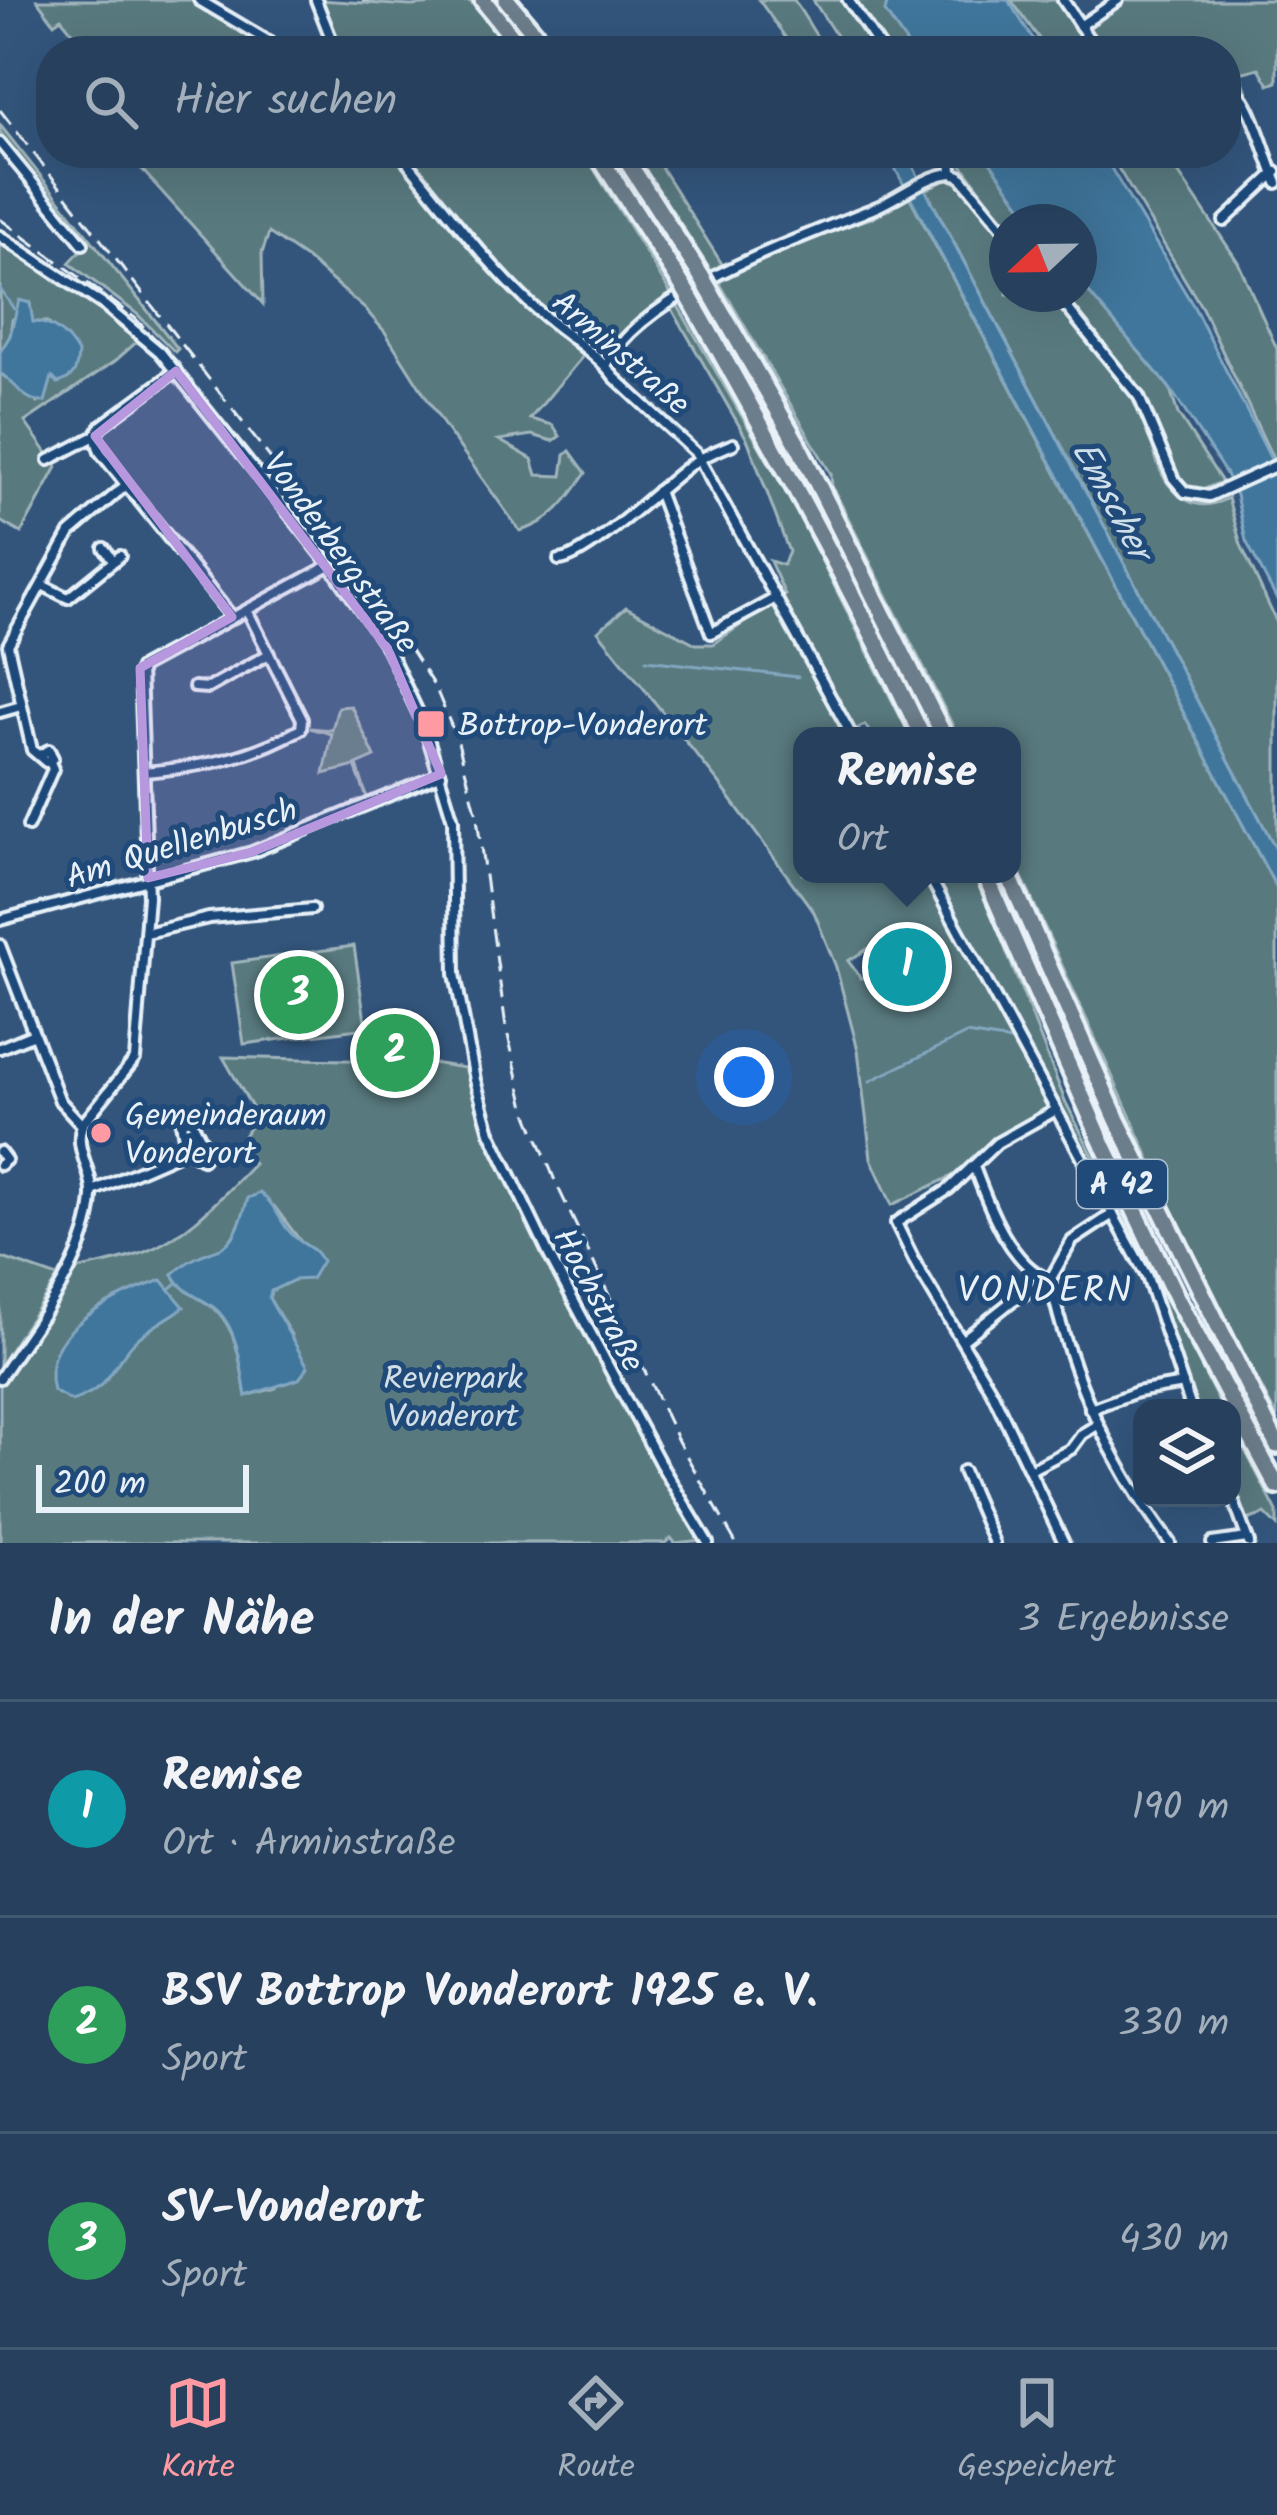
<!DOCTYPE html>
<html lang="de">
<meta charset="utf-8">
<style>
body{margin:0;font-family:Kalam,sans-serif;background:#324b66;color:#f1f3f6}
.controls{position:absolute;right:36px;bottom:36px;display:grid;overflow:hidden;border-radius:24px;box-shadow:0 12px 48px #0002}
.controls button{width:108px;height:108px;display:grid;place-items:center;padding:0;border:0;border-bottom:3px solid #425972;background:#26405d;color:#f1f3f6;font:60px sans-serif}
.compass{position:absolute;left:989px;top:204px;width:108px;height:108px;border-radius:50%;background:#26405d;box-shadow:0 12px 48px #0002;rotate:248deg}
.scale{position:absolute;left:36px;bottom:30px;width:213px;box-sizing:border-box;padding-left:12px;border:6px solid #e8f1f8;border-top:0;font-size:33px;line-height:42px;white-space:nowrap;color:#e8f1f8;-webkit-text-stroke:9px #1f4a7a;paint-order:stroke}
.you{position:absolute;left:744px;top:1077px;width:42px;height:42px;margin:-30px;border:9px solid #fff;border-radius:50%;background:#1a73e8;box-shadow:0 0 0 18px #1a73e833}
.badge{display:grid;place-items:center;width:78px;height:78px;border-radius:50%;background:#ff9aa2;color:#fff;font-size:39px;font-weight:700}
.pin{position:absolute;translate:-50% -50%;border:6px solid #fff;box-shadow:0 3px 12px #0006}
.popup{position:absolute;left:793px;top:727px;width:228px;height:156px;box-sizing:border-box;display:grid;place-content:center;border-radius:24px;background:#26405d;filter:drop-shadow(0 3px 9px #0005);font-size:39px;white-space:nowrap;color:#a4afbc}
.popup b{font-size:45px;color:#f1f3f6}
.popup::after{content:'';position:absolute;left:50%;top:100%;margin-left:-24px;border:24px solid transparent;border-top-color:#26405d}
.list{margin:0;padding:0;list-style:none}
h2{display:flex;justify-content:space-between;align-items:center;height:156px;margin:0;padding:0 48px;font-size:51px}
h2 small{font-size:39px;font-weight:400;color:#a4afbc}
.list li{display:grid;grid-template-columns:78px 1fr auto;gap:36px;align-items:center;box-sizing:border-box;height:216px;padding:0 48px;border-top:3px solid #425972}
.list b{display:block;font-size:45px;white-space:nowrap}
.list p{margin:0;font-size:39px;white-space:nowrap;color:#a4afbc}
.list em{font-size:39px;font-style:normal;color:#a4afbc}
.icon{flex:none;width:66px;height:66px;fill:none;stroke:currentColor;stroke-width:2;stroke-linecap:round;stroke-linejoin:round}
.map{position:relative;flex:none;width:1277px;height:1543px;overflow:hidden}
.search{position:absolute;background:#26405d;box-shadow:0 12px 48px #0002;left:36px;right:36px;top:36px;height:132px;display:flex;align-items:center;gap:30px;box-sizing:border-box;padding:0 42px;border-radius:48px;color:#a4afbc;font-size:45px}
.sheet{height:804px;background:#26405d}
nav{display:flex;justify-content:space-around;align-items:center;box-sizing:border-box;height:168px;border-top:3px solid #425972;background:#26405d;font-size:33px;color:#a4afbc}
nav a{display:grid;justify-items:center;gap:6px}
nav .on{color:#ff9aa2}
.map>svg:first-child{display:block}
</style>
<div class="map">
<svg width="1277" height="1543" viewBox="0 0 1277 1543">
<rect width="100%" height="100%" fill="#33557c"/>
<filter id="ink" filterUnits="userSpaceOnUse"><feTurbulence type="fractalNoise" baseFrequency=".00833" numOctaves="2"/><feDisplacementMap in="SourceGraphic" scale="24" xChannelSelector="R" yChannelSelector="G"/><feConvolveMatrix kernelMatrix="1 2 1 2 8 2 1 2 1" color-interpolation-filters="sRGB"/></filter>
<g filter="url(#ink)">
<g fill="#58797e" stroke="#a0b5bb" stroke-width="3" fill-rule="evenodd">
<polygon points="37,0 191,0 280,51 88,51 61,18 54,23"/>
<polygon points="319,0 411,6 470,1 511,51 340,51"/>
<polygon points="759,0 794,0 826,51 795,51"/>
<polygon points="813,0 888,0 885,12 912,51 846,51"/>
<polygon points="1011,0 1059,0 1086,29 1127,0 1277,0 1277,82 1269,85 1259,68 1240,73 1247,92 1226,99 1226,51 1048,51"/>
<polygon points="0,125 178,349 175,352 136,313 69,263 87,244 0,132"/>
<path d="M127 153H394L527 306 583 356 530 419 553 425 560 436 553 441 532 435 499 440 532 459 537 475 562 476 565 455 570 451 586 473C569 498 552 523 520 531L445 427 385 332 365 309 307 259 269 233 262 253 263 304Z"/>
<polygon points="404,153 584,153 673,297 607,351 598,354 519,288"/>
<polygon points="635,153 652,153 722,264 711,271"/>
<polygon points="953,153 984,153 1033,222 1007,225"/>
<polygon points="1109,153 1165,153 1238,262 1277,349 1277,459 1274,461 1202,308"/>
<path d="M947 179 960 184 1007 242V294H1050C1079 330 1115 366 1139 406 1153 430 1152 465 1170 486 1187 506 1206 510 1228 498L1241 545 1277 623V851L926 190Z"/>
<polygon points="909,196 1277,889 1277,1418 1196,1261 1012,855 1012,736 958,736 832,486 831,474 719,282 798,242 875,217"/>
<polygon points="0,241 103,310 139,340 115,361 25,422 57,467 21,533 0,521 0,373 38,403 47,392 64,339 47,322 32,322 30,303 12,320 10,336 0,352"/>
<polygon points="1079,281 1169,387 1178,414 1222,482 1196,492 1177,476 1169,459 1149,404 1063,294 1079,294"/>
<path d="M678 306 794 506 910 736H872L865 725 858 728 862 736H802V874H976L1065 1101 1222 1408H1197L1140 1278 1050 1110 994 1139 956 1174 892 1205 871 1158 858 1050 836 967 814 912 719 783 598 631 626 607 696 644H713L785 595 770 561 783 565 789 552 748 441 672 309ZM887 937 923 980H930L908 1005 873 976 861 978 848 961Z"/>
<polygon points="351,706 375,757 357,765 367,798 355,766 324,774 332,734 310,728 332,730 338,707"/>
<polygon points="354,946 366,1028 244,1044 232,963"/>
<path d="M223 1057 425 1062 465 1068 492 1150 528 1223 688 1519 703 1540 675 1543 671 1538 665 1543H0V1385L72 1271C96 1265 123 1261 145 1252 190 1234 221 1197 254 1164L236 1148 257 1116ZM248 1198 274 1206 302 1243 294 1280 271 1291 269 1298 291 1335 276 1388 246 1396C241 1368 238 1332 217 1311 203 1297 183 1295 173 1274 221 1251 234 1252 248 1198Z"/>
<polygon points="0,1257 58,1277 0,1365"/>
<polygon points="1232,1425 1277,1512 1277,1526 1265,1514 1244,1521 1232,1486"/>
</g>
<g fill="#40769c" stroke="#83a7c1" stroke-width="3">
<polygon points="888,0 1008,0 1041,51 912,51 885,12"/>
<polygon points="887,153 906,153 1277,851 1277,889"/>
<polygon points="984,153 1102,153 1194,307 1277,471 1277,600 1246,541 1236,495 1226,474 1169,387 1079,281 1079,222 1033,222"/>
<path d="M19 300 30 303 33 322C54 322 68 336 78 353 77 370 75 378 58 383L52 377 45 402C24 403 16 383 0 373V352L10 336Z"/>
<path d="M260 1193C278 1205 281 1229 300 1241 311 1249 315 1248 322 1261L311 1279 294 1280 271 1291 269 1298 308 1367 299 1379 246 1396C241 1369 239 1332 218 1311 203 1297 183 1295 173 1274 217 1234 228 1271 248 1198Z"/>
<path d="M162 1280 184 1307C168 1319 150 1327 135 1341 108 1369 115 1385 72 1401L53 1391C37 1330 115 1296 162 1280Z"/>
</g>
<g fill="none" stroke-linecap="round" stroke-linejoin="round">
<g stroke="#83a7c1" stroke-width="3">
<polyline points="0,289 14,309"/>
<polyline points="646,660 798,677"/>
<polyline points="870,1081 966,1034 1017,1042"/>
<polyline points="171,1288 177,1283"/>
</g>
<g stroke="#e8f1f8" stroke-width="16">
<g id="street">
<polyline points="199,0 285,51"/>
<polyline points="316,0 336,51"/>
<polyline points="848,0 883,51"/>
<polyline points="1063,0 1097,51"/>
<polyline points="1080,26 1118,0"/>
<path d="M1241 96C1253 109 1268 162 1277 183"/>
<polyline points="0,143 83,244"/>
<path d="M400 153C442 204 482 258 530 304 552 325 601 356 614 377L696 453 852 736"/>
<polyline points="951,153 952,173"/>
<polyline points="952,173 960,176 1007,233"/>
<polyline points="1224,221 1276,172"/>
<polyline points="0,236 105,306 160,352 330,565 388,649 424,725 453,820 455,974 475,1080 490,1132 549,1255 661,1465 708,1543"/>
<polyline points="1056,294 1139,397 1173,478 1185,492 1209,496 1277,465"/>
<path d="M607 364C645 290 803 238 877 207 901 197 926 175 952 173"/>
<polyline points="95,436 100,452 232,617"/>
<polyline points="49,460 95,436 101,426 176,371"/>
<polyline points="658,491 711,633 776,598"/>
<polyline points="104,548 114,561"/>
<path d="M559 560C586 559 663 485 690 465 703 456 719 450 733 444"/>
<polyline points="42,585 68,598 120,556"/>
<polyline points="194,687 208,688 269,654 247,610"/>
<polyline points="0,712 21,706"/>
<polyline points="41,754 49,750 53,758 46,762 32,750 8,645 70,533 126,485"/>
<path d="M144 772C202 767 250 758 301 729L302 719 269 654"/>
<polyline points="28,826 53,769 50,762"/>
<polyline points="928,874 1147,1277 1191,1408"/>
<polyline points="0,920 252,852 441,774"/>
<polyline points="146,933 209,918 312,909"/>
<path d="M0 945 60 1101 82 1125C73 1149 94 1172 92 1197 88 1263 34 1325 0 1378"/>
<polyline points="0,1048 34,1034"/>
<polyline points="1056,1110 997,1143 949,1189 896,1223 918,1268 992,1392 1064,1543"/>
<polygon points="190,1118 208,1153 202,1159 187,1150 181,1123"/>
<polyline points="82,1125 135,1059 148,897 140,668 330,565"/>
<polyline points="0,1152 6,1160 0,1165"/>
<path d="M974 1167C988 1204 1009 1264 1050 1280 1071 1378 1110 1462 1170 1543"/>
<polyline points="93,1191 187,1150"/>
<polyline points="963,1340 1012,1301 1050,1280 1072,1241 1113,1214"/>
<polyline points="1090,1409 1137,1392 1183,1384"/>
<polyline points="1030,1470 1071,1449 1082,1434 1097,1425"/>
<polyline points="963,1471 994,1543"/>
<polyline points="1232,1496 1249,1543"/>
<polyline points="1212,1543 1247,1538"/>
</g>
</g>
<g stroke="#e8f1f8" stroke-width="24">
<g id="highway">
<polyline points="483,0 523,51"/>
<polyline points="507,0 549,51"/>
<polyline points="597,153 684,288"/>
<polyline points="622,153 701,276"/>
<polyline points="708,288 798,445 944,736"/>
<path d="M690 298C771 442 851 586 922 736"/>
<polyline points="985,874 1100,1138 1177,1299 1277,1486"/>
<polyline points="1008,874 1117,1120 1277,1445"/>
</g>
</g>
<use href="#street" stroke="#1f4a7a" stroke-width="8"/>
<use href="#highway" stroke="#6c7d8b" stroke-width="15"/>
<g stroke="#e8f1f8" stroke-width="3" stroke-dasharray="18 9" stroke-linecap="butt">
<polyline points="362,0 438,0"/>
<polyline points="0,110 369,585 436,689 458,742 476,811 506,1027 525,1107 556,1183 678,1441 736,1543"/>
<polyline points="0,219 135,318 181,366"/>
</g>
<g stroke="#e8f1f8" stroke-width="24" stroke-linecap="butt">
<g id="highway-bridge">
<polyline points="701,276 708,288"/>
<polyline points="684,288 690,298"/>
</g>
</g>
<use href="#highway-bridge" stroke="#6c7d8b" stroke-width="15"/>
</g>
</g>
<path fill="#b798de" fill-opacity="0.2" stroke="#b798de" stroke-width="9" stroke-linejoin="round" d="M176 371 388 649 441 774 252 852 148 878 140 668 232 617 95 436Z"/>
<g fill="#ff9aa2" stroke="#1f4a7a" stroke-width="4.5">
<rect x="416" y="709" width="30" height="30" rx="6"/>
<circle cx="101" cy="1133" r="12"/>
</g>
<g text-anchor="middle" stroke-width="10" stroke-linejoin="round" paint-order="stroke">
<rect fill="#1f4a7a" stroke="#acbfd2" stroke-width="3" x="1077" y="1160" width="90" height="48" rx="9"/>
<g font-size="30" font-weight="bold" fill="#e8f1f8">
<text x="1122" y="1194">A 42</text>
</g>
<g font-size="33" fill="#e8f1f8" stroke="#1f4a7a">
<text transform="translate(622 352) rotate(41)" y="12">Arminstraße</text>
<text transform="translate(342 552) rotate(54)" y="12">Vonderbergstraße</text>
<text transform="translate(181 842) rotate(-17)" y="12">Am Quellenbusch</text>
<text transform="translate(600 1299) rotate(62)" y="12">Hochstraße</text>
</g>
<g font-size="33" fill="#e8f1f8" stroke="#1f4a7a" text-anchor="start">
<text x="458" y="736">Bottrop-Vonderort</text>
<text x="125" y="1126">Gemeinderaum<tspan x="125" dy="38">Vonderort</tspan></text>
</g>
<g font-size="33" fill="#d2dfe6" stroke="#1f4a7a">
<text x="453" y="1389">Revierpark<tspan x="453" dy="38">Vonderort</tspan></text>
</g>
<g font-size="36" font-style="italic" fill="#cfdfea" stroke="#1f4a7a">
<text transform="translate(1113 499) rotate(62)" y="13">Emscher</text>
</g>
<g font-size="36" letter-spacing="3" fill="#e8f1f8" stroke="#1f4a7a">
<text x="1046" y="1302">VONDERN</text>
</g>
</g>
</svg>
<div class="controls">
<button><svg class="icon" aria-label="layers" viewBox="0 0 24 24"><path d="M12 4l9 5-9 5-9-5zM3 14l9 5 9-5"/></svg></button>
</div>
<svg class="compass" viewBox="-18 -18 36 36"><path d="M0-13l5 13h-10z" fill="#e53935"/><path d="M0 13l5-13h-10z" fill="#a4afbc"/></svg>
<div class="scale">200 m</div>
<div class="you"></div>
<div class="pin badge" style="left:907px;top:967px;background:#0f9aa8">1</div>
<div class="popup"><b>Remise</b>Ort</div>
<div class="pin badge" style="left:395px;top:1053px;background:#2e9e5b">2</div>
<div class="pin badge" style="left:299px;top:995px;background:#2e9e5b">3</div>
<div class="search"><svg class="icon" aria-label="search" viewBox="0 0 24 24"><circle cx="10" cy="10" r="6"/><path d="M15 15l6 6"/></svg>Hier suchen</div>
</div>
<section class="sheet">
<h2>In der Nähe<small>3 Ergebnisse</small></h2>
<ul class="list">
<li><span class="badge" style="background:#0f9aa8">1</span><div><b>Remise</b><p>Ort · Arminstraße</p></div><em>190 m</em></li>
<li><span class="badge" style="background:#2e9e5b">2</span><div><b>BSV Bottrop Vonderort 1925 e. V.</b><p>Sport</p></div><em>330 m</em></li>
<li><span class="badge" style="background:#2e9e5b">3</span><div><b>SV-Vonderort</b><p>Sport</p></div><em>430 m</em></li>
</ul>
</section>
<nav>
<a class="on"><svg class="icon" aria-label="map" viewBox="0 0 24 24"><path d="M3 6l6-2 6 2 6-2v14l-6 2-6-2-6 2zM9 4v14M15 6v14"/></svg>Karte</a>
<a><svg class="icon" aria-label="directions" viewBox="0 0 24 24"><path d="M12 3l9 9-9 9-9-9zM9 14v-3h6M13 9l2 2-2 2"/></svg>Route</a>
<a><svg class="icon" aria-label="saved" viewBox="0 0 24 24"><path d="M7 4h10v16l-5-4-5 4z"/></svg>Gespeichert</a>
</nav>
